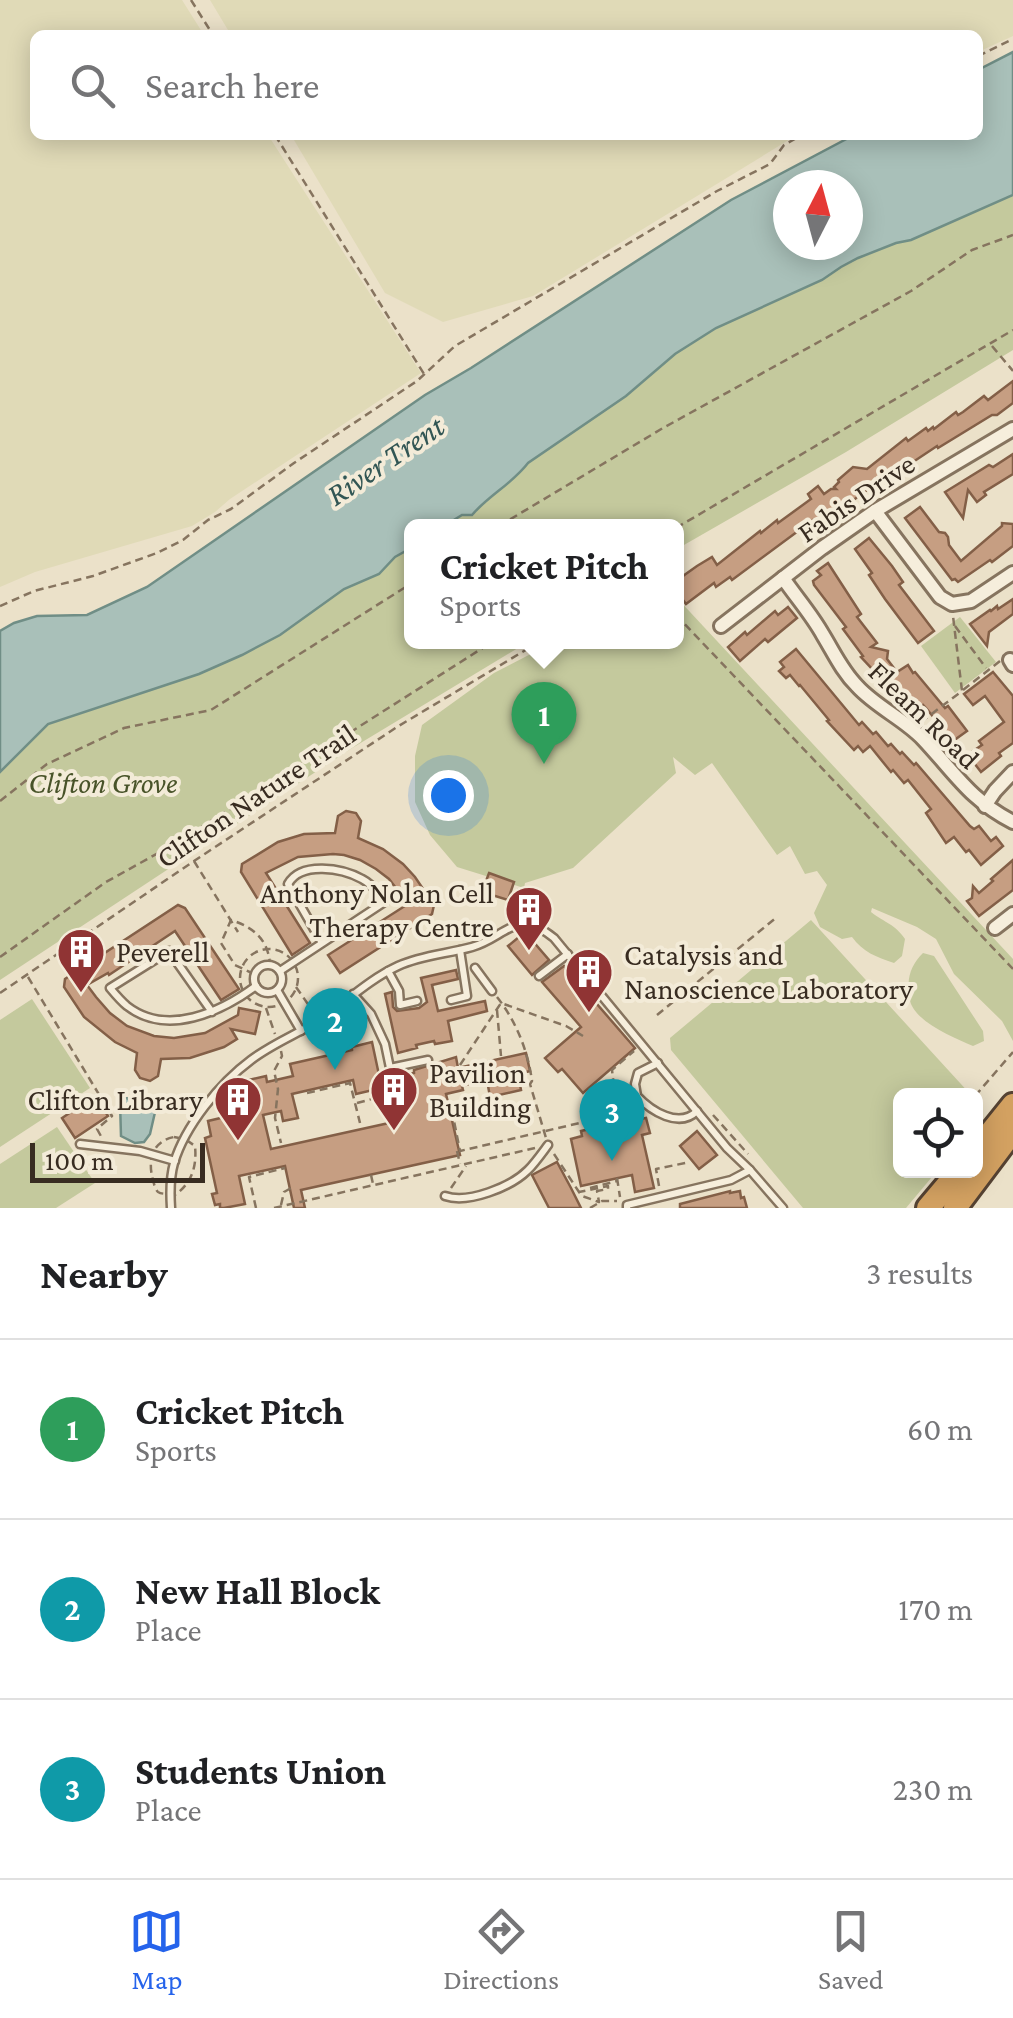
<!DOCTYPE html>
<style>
body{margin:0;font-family:"Crimson Pro",serif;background:#f6f6f6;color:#202124}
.controls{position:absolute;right:30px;bottom:30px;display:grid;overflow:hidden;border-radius:15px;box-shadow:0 5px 25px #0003}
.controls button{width:90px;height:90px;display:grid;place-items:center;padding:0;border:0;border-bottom:2px solid #e0e0e0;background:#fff;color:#202124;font:50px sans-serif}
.compass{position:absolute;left:773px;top:170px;width:90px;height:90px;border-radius:50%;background:#fff;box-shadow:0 5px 25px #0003;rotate:6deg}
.scale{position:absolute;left:30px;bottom:25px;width:175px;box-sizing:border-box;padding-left:10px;border:5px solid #382c21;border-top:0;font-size:28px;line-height:35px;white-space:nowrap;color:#382c21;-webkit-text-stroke:8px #f3ebd8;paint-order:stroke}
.you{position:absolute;left:448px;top:795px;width:35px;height:35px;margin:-25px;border:8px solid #fff;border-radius:50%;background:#1a73e8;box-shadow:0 0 0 15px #1a73e833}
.badge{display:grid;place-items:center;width:65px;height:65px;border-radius:50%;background:#2563eb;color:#fff;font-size:32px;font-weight:700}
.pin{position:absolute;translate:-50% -82px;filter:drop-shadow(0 2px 5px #0008)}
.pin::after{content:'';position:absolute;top:52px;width:35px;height:30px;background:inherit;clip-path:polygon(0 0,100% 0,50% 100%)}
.popup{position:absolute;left:404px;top:519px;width:280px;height:130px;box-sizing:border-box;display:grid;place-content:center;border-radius:15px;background:#fff;filter:drop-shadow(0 2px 8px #0005);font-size:32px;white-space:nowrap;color:#757577}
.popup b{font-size:38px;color:#202124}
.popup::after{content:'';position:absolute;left:50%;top:100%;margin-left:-20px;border:20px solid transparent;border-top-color:#fff}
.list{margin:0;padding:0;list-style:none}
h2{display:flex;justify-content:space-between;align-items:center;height:130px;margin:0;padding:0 40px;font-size:42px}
h2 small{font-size:32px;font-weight:400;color:#757577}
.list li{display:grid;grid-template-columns:65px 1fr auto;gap:30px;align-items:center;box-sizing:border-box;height:180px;padding:0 40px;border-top:2px solid #e0e0e0}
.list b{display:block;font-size:38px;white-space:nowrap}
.list p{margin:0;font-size:32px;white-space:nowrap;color:#757577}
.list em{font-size:32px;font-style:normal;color:#757577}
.icon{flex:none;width:55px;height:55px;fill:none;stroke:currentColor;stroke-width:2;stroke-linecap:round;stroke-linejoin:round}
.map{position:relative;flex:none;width:1013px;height:1208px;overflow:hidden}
.search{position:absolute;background:#fff;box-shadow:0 5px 25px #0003;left:30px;right:30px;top:30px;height:110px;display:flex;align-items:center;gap:25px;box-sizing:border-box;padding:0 35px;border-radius:15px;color:#757577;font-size:38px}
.sheet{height:670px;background:#fff}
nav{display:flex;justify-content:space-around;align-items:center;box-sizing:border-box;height:140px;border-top:2px solid #e0e0e0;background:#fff;font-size:28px;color:#757577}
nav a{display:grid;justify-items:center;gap:5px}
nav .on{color:#2563eb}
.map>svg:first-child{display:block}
</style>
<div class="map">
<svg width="1013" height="1208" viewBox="0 0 1013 1208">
<rect width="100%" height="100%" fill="#ebe1c9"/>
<g fill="#e0dab7">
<polygon points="0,0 182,0 204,35 35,35 35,135 268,135 421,373 230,499 215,512 192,526 35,572 0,587"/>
<polygon points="210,0 1013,0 1013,36 978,52 978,35 231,35"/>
<polygon points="291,135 797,135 533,296 443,322 385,293"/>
</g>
<g fill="#c4c99d">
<path d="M1013 195V350L846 452 677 549 676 526H444L458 517 476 512C486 493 514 481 528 463L626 396 675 354 716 328 822 280 841 267 858 258 896 243 911 240Z"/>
<polygon points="411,548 412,642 528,642 349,750 0,980 0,772 48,724 199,674 242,655 280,635 332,596 351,584 368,578 395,557"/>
<path d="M677 598 1013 959V1041L1002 1021 954 974 936 939 917 927 872 908 871 912C885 923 895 924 905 939L902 956 894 963C876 957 863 952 852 937L842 939 820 927 814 913 827 885 817 871 805 874 790 846 777 855 712 763 695 775 673 757 676 773 573 868 525 883 524 888 457 867 430 835 415 802V756L422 725 494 673 554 642H676Z"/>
<polygon points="960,617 996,662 955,693 921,646"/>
<polygon points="811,920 971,1095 900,1096 900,1170 937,1171 906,1208 803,1208 671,1050 670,1038"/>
<path d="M923 953 934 956 983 1031 984 1041 973 1046C955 1038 922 1025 912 1006 909 1001 910 995 909 990 907 975 913 963 923 953Z"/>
<polygon points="32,999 90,1088 0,1147 0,1020"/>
<polygon points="57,1127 95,1183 56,1208 0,1208 0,1164"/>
</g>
<g fill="#a9c0b9" stroke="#708e86" stroke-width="2.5" fill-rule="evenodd">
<path d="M1013 52V195L911 240 896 243 858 258 841 267 822 280 716 328 675 354 626 396 528 463C512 484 489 495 472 515H462L444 526H412L411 548 395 557 379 574 344 589 280 635 242 655 199 674 48 724 0 772V631L14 623 37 616 87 615 147 587 425 395 471 368 731 200 854 135H978V70ZM848 185V245H788V185Z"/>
<polygon points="122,1097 153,1105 156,1108 150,1134 144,1142 135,1143 121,1136 120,1102"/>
</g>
<g fill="#c69e82" stroke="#835f47" stroke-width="2.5" fill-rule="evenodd">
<polygon points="1013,381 1013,403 997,415 992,415 938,448 937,446 904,468 882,479 844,507 842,504 816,524 813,520 732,580 730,577 716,587 714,583 686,604 676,591 676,581 697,566 712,557 717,565 760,531 761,533 777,520 778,523 811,499 808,494 818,486 824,494 831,489 836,489 834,487 839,482 838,480 853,467 867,469 906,438 908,441 926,428 928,431 933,427 934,429 956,412 958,415 963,412 984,396 988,400"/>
<polygon points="1013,454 1013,474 984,492 986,495 977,502 968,490 963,518 945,492 989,465 993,467"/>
<polygon points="920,507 939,532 945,533 948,537 949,545 961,561 1002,526 1002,523 1013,524 1013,546 992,562 990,560 958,582 955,579 952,580 905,518"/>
<polygon points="869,538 892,566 903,582 899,585 934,631 918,643 885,599 869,575 872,573 855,549"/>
<polygon points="828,563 861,614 857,617 877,643 871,647 888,651 887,659 897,672 908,665 913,673 915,672 945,708 948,706 967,731 953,741 926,708 923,705 919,708 907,695 904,697 893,684 889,687 861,657 863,656 843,629 846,627 814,585 813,581 821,575 817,571"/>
<polygon points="1013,599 1013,614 989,632 987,646 970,624 990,610 991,611 997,606 998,609"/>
<polygon points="788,607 797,618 768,642 765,639 740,661 728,647 745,632 747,635 775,611 778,615"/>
<polygon points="796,649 859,725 862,722 873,734 876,732 888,746 891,744 900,754 902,752 914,765 916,763 970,826 974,829 979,826 991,841 996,837 1003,846 981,865 969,850 966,852 954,837 946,843 926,813 931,809 908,780 904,783 893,770 891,772 870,746 863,752 858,746 854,750 827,721 829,720 800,685 799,686 790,675 786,678 779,671 784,667 780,662"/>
<polygon points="993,672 1013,696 1013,743 999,753 1001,756 981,772 971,759 976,755 973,751 982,745 979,741 1004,722 985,696 973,705 964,694"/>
<polygon points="346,811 356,813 361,821 358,838 383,849 403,864 415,877 434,905 432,914 340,973 328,955 408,904 389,879 376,869 360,860 344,855 333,854 298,857 266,873 310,943 292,955 241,872 242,864 278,842 304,834 335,833 338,816"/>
<polygon points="1013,860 1013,890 979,916 967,901 972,898 973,886 979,893 993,881 991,879"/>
<polygon points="489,873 514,882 508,900 482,892"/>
<polygon points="178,905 185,908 239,989 221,1000 175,931 109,975 108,973 87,985 96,997 110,1013 127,1026 154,1036 174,1038 205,1033 238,1015 239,1008 260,1012 255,1034 231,1029 237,1039 224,1047 190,1058 161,1059 158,1076 150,1081 140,1078 135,1070 137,1053 115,1042 84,1017 64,987 65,979"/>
<polygon points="525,932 549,960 532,975 508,946"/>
<polygon points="564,966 635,1048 583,1093 562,1069 558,1072 545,1058 581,1027 542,982"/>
<polygon points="456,970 458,979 432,985 438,1011 485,1001 487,1011 448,1021 452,1041 435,1044 434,1041 416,1045 417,1048 398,1053 385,994 392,992 393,1007 397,1011 419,1008 427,1002 421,978"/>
<path d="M372 1042 379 1075 393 1074 394 1077 414 1073V1070L456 1057 458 1068 526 1053 530 1071 518 1074 521 1090 490 1097 487 1080 462 1086 463 1090 446 1094 460 1155 301 1190 305 1208H294L285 1166 239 1176 245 1204 224 1208H220V1204L215 1205 212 1194 217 1193 205 1138 211 1136 208 1121 229 1116 226 1101 247 1096 244 1081 266 1076 267 1082 293 1076 290 1064 352 1050V1047ZM353 1080 356 1094 390 1086 398 1121 271 1149 263 1115 281 1111 283 1121 298 1118 292 1094Z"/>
<polygon points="95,1096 108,1116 75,1138 62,1118"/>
<polygon points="639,1114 640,1119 646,1118 650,1133 642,1135 654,1188 635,1192 632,1175 581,1186 571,1139 582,1136 581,1131 607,1125 606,1121"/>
<polygon points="697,1131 717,1155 699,1169 680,1146"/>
<polygon points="557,1162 571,1188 581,1208 549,1208 532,1175"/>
<polygon points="730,1191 730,1193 740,1191 741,1198 744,1197 747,1208 680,1208 680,1204"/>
</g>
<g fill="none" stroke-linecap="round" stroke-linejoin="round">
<g stroke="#86745f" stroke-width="11">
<g id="lane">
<circle cx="268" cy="979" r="14"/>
<polyline points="475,968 492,991"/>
<path d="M280 971 386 901C379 893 372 884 362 879 342 868 301 861 288 884L322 943"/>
<polyline points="388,971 399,991 400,1005 417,1001"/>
<polyline points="539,976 568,954"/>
<polyline points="277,990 301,1031"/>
<polyline points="353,994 371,1014 385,1044 390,1068 428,1060"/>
<polyline points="451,1000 467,996 460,950"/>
<path d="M212 1012 169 951 110 988C115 994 121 1001 127 1006 167 1037 221 1012 256 986"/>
<path d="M658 1063 638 1073 635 1084 637 1096C651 1111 679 1129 697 1111"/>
<polyline points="80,1144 140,1151 175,1161"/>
<path d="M445 1196C468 1204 511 1187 528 1170 535 1163 542 1153 548 1145"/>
<path d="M171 1208C170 1193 170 1177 174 1163 185 1126 220 1083 251 1060 273 1043 300 1033 323 1018 348 1000 370 979 398 966 422 955 447 954 472 947 505 938 516 907 554 938L727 1148 750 1170 783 1208"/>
<polyline points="627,1208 627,1205 731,1180 750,1170"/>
</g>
</g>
<g stroke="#86745f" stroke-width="18">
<g id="street">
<polyline points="875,511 940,597 952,604 971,601 1013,573"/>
<path d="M783 578C796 597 812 615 823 635 834 653 842 671 857 686 876 707 904 719 923 739 955 773 970 800 1013 822"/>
<polyline points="721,626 822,548 875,511 1013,429"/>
<polyline points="1010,660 1013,665"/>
<polyline points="985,806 995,791 1013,772"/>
<polyline points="995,928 1013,914"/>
</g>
</g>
<g stroke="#554232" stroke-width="28">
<g id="highway">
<polyline points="976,1151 1013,1105"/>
<polyline points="928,1208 960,1170"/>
<polyline points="955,1208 1013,1131"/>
</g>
</g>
<g stroke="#86745f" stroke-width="2.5" stroke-dasharray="8 5" stroke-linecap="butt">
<polyline points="191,0 213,35"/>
<polyline points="978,56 1013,39"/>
<polyline points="275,135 424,374"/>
<polyline points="992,346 1013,371"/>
<polyline points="499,526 663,428 911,291 972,250 1013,235"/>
<polyline points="676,528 1013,330"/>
<polyline points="0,606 34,591 93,576 157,553 183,540 208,520 231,509 294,463 417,381 455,346 717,191 770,164 784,145 802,135"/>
<polyline points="676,615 1013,969"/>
<polyline points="955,626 986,668"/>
<polyline points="963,690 1000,661"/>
<polyline points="921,722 962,691 953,616"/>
<polyline points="0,801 47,764 124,728 211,710 412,583"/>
<polyline points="194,861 238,932"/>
<polyline points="519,888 521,913"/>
<circle cx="269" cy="978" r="29"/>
<polyline points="0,957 106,882 178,842 492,642"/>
<path d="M254 974 235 965 221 943 231 920C253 927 268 939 270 964"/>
<polyline points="28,977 112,1116 97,1129 102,1138"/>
<polyline points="296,987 310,1007 317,1009"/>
<polyline points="0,993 194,861 397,727 539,642"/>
<path d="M497 997C516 1021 528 1051 532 1081L530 1084 546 1138"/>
<polyline points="266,1008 275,1034"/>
<polyline points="497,1010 501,1056"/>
<polyline points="657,1015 777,917"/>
<polyline points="281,1051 282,1056 274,1071 278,1089 275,1118 281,1143"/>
<polyline points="460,1065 501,1003 566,1026 583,1036"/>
<polyline points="384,1073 391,1116"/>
<polyline points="307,1093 350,1083 360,1123"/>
<polyline points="975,1096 1013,1052"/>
<polyline points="357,1103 387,1095"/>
<polyline points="442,1108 451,1106 460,1151 618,1114 631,1102"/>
<polyline points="617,1112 612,1070 634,1051"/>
<polyline points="713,1115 748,1154"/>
<path d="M174 1137 185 1139 195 1146C197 1166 192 1183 175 1195 170 1193 163 1195 158 1192 155 1190 153 1180 152 1176 148 1157 154 1141 174 1137Z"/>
<polyline points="457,1151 460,1164"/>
<polyline points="554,1154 579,1192 582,1196 599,1202 597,1191 608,1189 608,1186 579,1192"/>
<polyline points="371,1175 373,1184"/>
<polyline points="617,1178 620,1197"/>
<polyline points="659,1186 656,1169 690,1162"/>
<polyline points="451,1188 466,1166"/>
<polyline points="590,1188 617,1181"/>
<polyline points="281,1205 284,1192 293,1187"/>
<polyline points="256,1208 249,1177 285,1168"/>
<polyline points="274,1208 535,1148"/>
<polyline points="590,1208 602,1201 617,1201"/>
</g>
<use href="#lane" stroke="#f6eedc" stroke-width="6"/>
<use href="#street" stroke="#f6eedc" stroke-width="12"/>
<use href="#highway" stroke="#d3a161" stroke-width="22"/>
</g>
<defs>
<g id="building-pin" transform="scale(2.5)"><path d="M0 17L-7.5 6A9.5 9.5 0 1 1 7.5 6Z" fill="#903434" stroke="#f3ebd8"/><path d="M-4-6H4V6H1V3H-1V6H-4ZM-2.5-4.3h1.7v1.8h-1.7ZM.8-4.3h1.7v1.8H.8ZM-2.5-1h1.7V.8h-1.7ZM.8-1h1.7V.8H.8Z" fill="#fff"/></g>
</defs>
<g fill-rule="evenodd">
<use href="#building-pin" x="529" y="910"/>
<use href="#building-pin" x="81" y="952"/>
<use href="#building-pin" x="589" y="972"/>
<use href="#building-pin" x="394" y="1090"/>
<use href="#building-pin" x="238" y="1100"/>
</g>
<g text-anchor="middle" stroke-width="8" stroke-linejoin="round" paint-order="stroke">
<g font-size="30" fill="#382c21" stroke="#f3ebd8">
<text transform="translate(856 498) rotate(-34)" y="10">Fabis Drive</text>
<text transform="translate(924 715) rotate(44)" y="10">Fleam Road</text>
<text transform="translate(256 796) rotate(-34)" y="10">Clifton Nature Trail</text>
</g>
<g font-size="30" font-style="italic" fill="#485329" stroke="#f3ebd8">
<text x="103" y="793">Clifton Grove</text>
</g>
<g font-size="30" fill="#382c21" stroke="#f3ebd8" text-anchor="start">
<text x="494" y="903" text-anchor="end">Anthony Nolan Cell<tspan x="494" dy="34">Therapy Centre</tspan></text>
<text x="116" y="962">Peverell</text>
<text x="624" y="965">Catalysis and<tspan x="624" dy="34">Nanoscience Laboratory</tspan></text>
<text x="429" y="1083">Pavilion<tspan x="429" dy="34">Building</tspan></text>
<text x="203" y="1110" text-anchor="end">Clifton Library</text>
</g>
<g font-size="32" font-style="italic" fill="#325654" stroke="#f3ebd8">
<text transform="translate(385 460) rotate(-34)" y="11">River Trent</text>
</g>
</g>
</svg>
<div class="controls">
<button><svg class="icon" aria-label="locate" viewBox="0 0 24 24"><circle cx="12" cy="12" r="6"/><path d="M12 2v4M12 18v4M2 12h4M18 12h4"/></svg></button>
</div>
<svg class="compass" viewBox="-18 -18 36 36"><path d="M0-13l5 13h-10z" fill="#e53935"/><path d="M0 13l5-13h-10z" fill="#757577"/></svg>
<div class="scale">100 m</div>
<div class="you"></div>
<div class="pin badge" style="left:544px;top:764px;background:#2e9e5b">1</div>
<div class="popup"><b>Cricket Pitch</b>Sports</div>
<div class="pin badge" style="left:335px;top:1070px;background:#0f9aa8">2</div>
<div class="pin badge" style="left:612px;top:1161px;background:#0f9aa8">3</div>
<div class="search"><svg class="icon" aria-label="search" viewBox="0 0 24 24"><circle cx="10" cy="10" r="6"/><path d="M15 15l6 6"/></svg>Search here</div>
</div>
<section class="sheet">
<h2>Nearby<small>3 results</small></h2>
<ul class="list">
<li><span class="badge" style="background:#2e9e5b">1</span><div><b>Cricket Pitch</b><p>Sports</p></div><em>60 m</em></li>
<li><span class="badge" style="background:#0f9aa8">2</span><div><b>New Hall Block</b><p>Place</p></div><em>170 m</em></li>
<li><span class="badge" style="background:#0f9aa8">3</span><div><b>Students Union</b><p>Place</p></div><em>230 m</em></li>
</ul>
</section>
<nav>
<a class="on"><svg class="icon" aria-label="map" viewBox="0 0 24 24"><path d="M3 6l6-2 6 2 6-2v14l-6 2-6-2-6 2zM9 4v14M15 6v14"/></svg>Map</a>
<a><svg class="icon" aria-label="directions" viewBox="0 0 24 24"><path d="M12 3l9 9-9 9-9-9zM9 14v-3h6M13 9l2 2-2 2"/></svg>Directions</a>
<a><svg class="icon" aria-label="saved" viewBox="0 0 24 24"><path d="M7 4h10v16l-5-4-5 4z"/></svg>Saved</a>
</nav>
